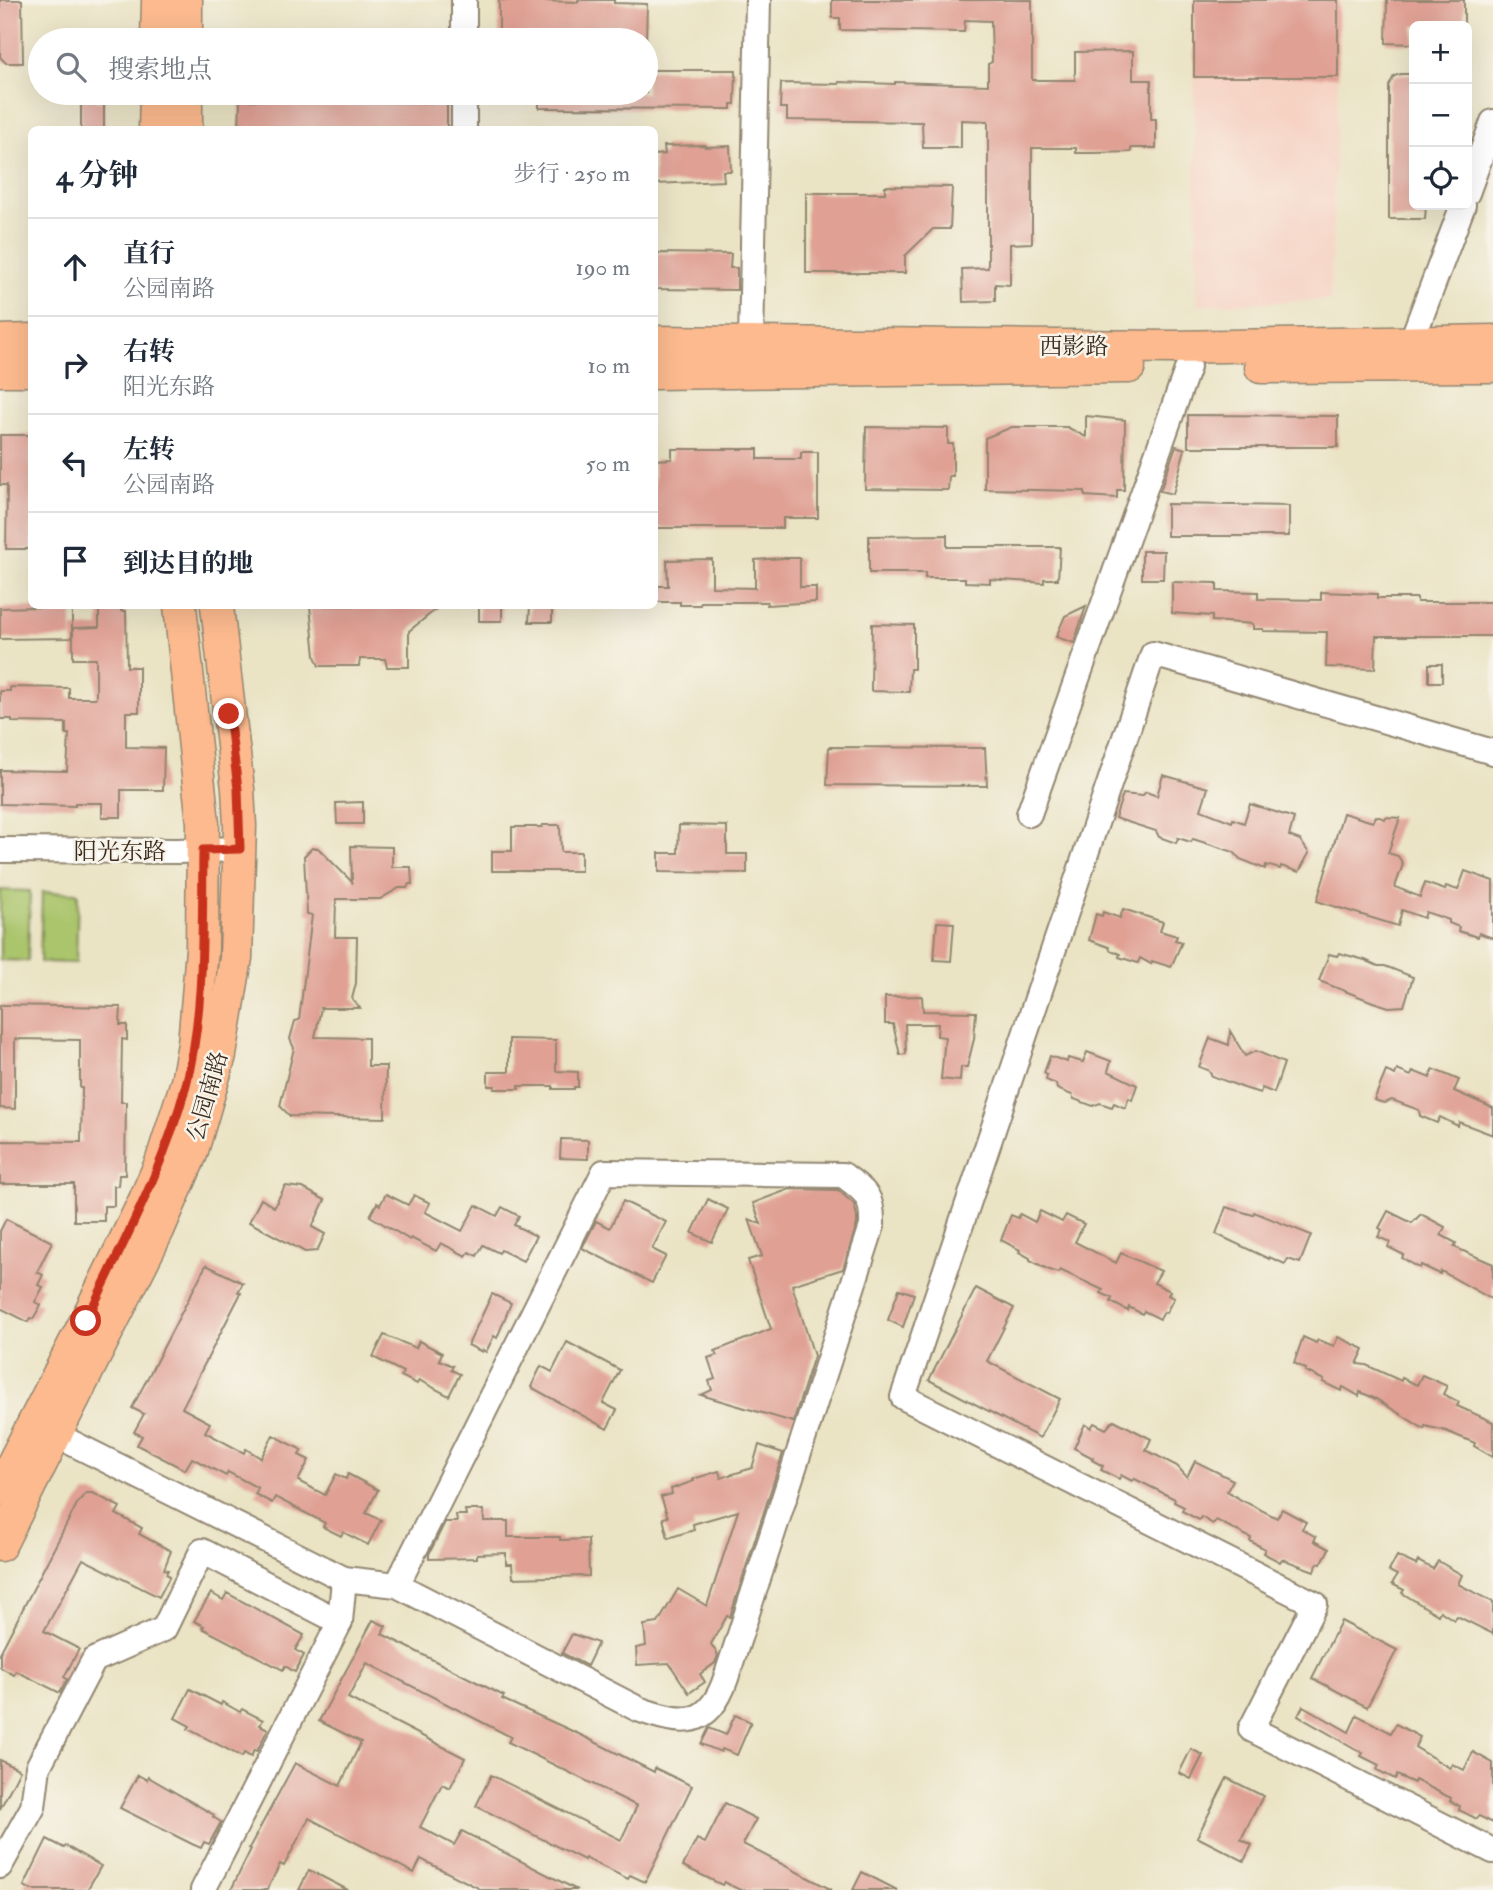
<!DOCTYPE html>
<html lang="zh">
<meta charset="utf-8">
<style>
body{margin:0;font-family:"IM FELL Double Pica","Noto Serif SC",serif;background:#f6f6f7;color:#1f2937}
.controls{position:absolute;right:21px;top:21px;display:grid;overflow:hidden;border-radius:10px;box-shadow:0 7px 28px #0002}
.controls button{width:63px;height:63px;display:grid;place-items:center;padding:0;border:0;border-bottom:2px solid #e0e1e3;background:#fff;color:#1f2937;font:35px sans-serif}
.stop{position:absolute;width:21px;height:21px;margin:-16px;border:5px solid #c8321e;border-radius:50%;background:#fff}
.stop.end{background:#c8321e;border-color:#fff;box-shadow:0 2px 7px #0008}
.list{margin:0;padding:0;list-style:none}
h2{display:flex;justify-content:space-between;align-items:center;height:91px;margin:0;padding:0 28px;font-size:30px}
h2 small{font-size:23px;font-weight:400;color:#747a83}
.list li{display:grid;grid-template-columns:46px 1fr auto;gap:21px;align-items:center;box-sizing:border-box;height:98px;padding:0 28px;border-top:2px solid #e0e1e3}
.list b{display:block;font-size:26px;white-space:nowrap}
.list p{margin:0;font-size:23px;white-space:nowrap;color:#747a83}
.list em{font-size:23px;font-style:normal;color:#747a83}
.icon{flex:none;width:38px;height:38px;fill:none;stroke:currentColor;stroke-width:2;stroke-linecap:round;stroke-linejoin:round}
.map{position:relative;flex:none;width:1493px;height:1890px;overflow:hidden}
.search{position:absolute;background:#fff;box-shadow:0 7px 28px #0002;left:28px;top:28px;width:630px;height:77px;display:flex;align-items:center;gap:18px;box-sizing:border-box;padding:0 24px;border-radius:38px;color:#747a83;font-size:26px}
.panel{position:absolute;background:#fff;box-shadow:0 7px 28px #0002;left:28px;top:126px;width:630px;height:483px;border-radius:10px}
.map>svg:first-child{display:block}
</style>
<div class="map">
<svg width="1493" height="1890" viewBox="0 0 1493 1890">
<rect width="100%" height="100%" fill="#f7f3e8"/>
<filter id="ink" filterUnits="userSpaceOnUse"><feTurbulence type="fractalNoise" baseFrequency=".0143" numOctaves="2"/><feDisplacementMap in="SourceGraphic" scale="14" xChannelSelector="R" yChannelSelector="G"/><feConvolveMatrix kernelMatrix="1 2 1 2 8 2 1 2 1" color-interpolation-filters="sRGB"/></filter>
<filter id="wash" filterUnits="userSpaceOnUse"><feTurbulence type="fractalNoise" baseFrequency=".00686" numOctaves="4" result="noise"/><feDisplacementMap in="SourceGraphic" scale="28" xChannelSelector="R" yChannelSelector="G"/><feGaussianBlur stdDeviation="1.57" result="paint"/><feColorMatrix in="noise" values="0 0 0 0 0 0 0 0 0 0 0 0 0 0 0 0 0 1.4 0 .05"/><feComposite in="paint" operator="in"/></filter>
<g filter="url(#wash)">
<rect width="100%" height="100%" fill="#eae3c4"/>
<polygon fill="#f6d2c3" points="1193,0 1341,0 1330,300 1197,305"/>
<g fill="#aac56c" stroke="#727845" stroke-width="2">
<polygon points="0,890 30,891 28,961 0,960"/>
<polygon points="42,892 78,893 76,963 40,962"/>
</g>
<g id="blocks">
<g fill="#e0a094">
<polygon points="0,0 22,0 23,63 6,63 0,57"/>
<polygon points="499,0 578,2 578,0 614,0 614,3 647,4 646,40 499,40"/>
<polygon points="832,0 1032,0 1032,80 1075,80 1075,52 1133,51 1133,80 1151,80 1151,119 1156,119 1156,148 1131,148 1131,152 1094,153 1076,153 1076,148 1032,148 1032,243 1010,244 1010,285 995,284 995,301 963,302 962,269 988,268 988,121 961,120 961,148 923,148 922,122 787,120 787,108 780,108 781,83 839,84 839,82 895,84 895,82 988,85 988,64 992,62 991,21 965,20 964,32 840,30 840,18 832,18"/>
<rect x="1194" y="0" width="144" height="77"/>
<polygon points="1387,0 1464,0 1464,26 1414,26 1414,44 1386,43"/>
<polygon points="646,70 736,70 735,104 731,104 731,109 539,108 539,93 646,93"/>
<polygon points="1401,74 1414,74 1414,205 1426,205 1425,219 1389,219 1389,86 1394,76"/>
<polygon points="81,98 96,98 96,101 104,101 104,130 81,130"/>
<polygon points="240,100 447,103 447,130 239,130"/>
<polygon points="705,145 705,147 730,146 731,171 723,171 724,181 654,184 654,155 665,154 664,146"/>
<polygon points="885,186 952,187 950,229 933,229 905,256 905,273 806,273 806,193 885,193"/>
<polygon points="654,253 731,254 730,268 737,268 737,290 654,289"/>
<polygon points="1188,415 1338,416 1338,447 1188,447"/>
<polygon points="1086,416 1125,420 1124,490 1117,490 1117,498 1085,496 1085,491 985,489 985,438 1012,427 1067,427 1086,437"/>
<polygon points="866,427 948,428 948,444 953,444 953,476 949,476 948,490 865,489"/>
<polygon points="0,435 32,435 32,549 6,549 7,485 0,485"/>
<polygon points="1176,446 1185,449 1173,494 1160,491"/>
<polygon points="672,449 758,449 758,459 801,459 801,452 818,452 818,518 783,518 783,528 654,528 654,460 672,459"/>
<polygon points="1167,504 1289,506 1289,536 1167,536"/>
<polygon points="947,535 947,547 1060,547 1058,579 1044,579 1044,583 990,579 990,583 965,582 965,578 925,578 925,573 869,573 869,536"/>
<polygon points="1142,551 1164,551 1163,579 1142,579"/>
<polygon points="783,558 800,558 800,587 816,587 816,602 767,605 767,602 701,602 700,605 680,605 680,602 654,602 654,586 668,586 667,560 712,559 712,587 755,588 755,560"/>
<polygon points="1172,582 1217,583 1217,591 1258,592 1258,599 1321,600 1321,592 1377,594 1377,598 1417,598 1417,602 1493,602 1493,636 1376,636 1375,669 1326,667 1327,632 1263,631 1263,629 1253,629 1253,624 1212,621 1212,616 1172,613"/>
<polygon points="310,606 440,606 409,631 409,667 387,667 385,659 360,659 359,666 319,666 315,656"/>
<rect x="479" y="606" width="23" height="15"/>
<polygon points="530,606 552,606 552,622 529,622"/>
<polygon points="1086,606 1074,643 1056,637 1065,616"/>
<polygon points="35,607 66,608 66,610 72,610 72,638 0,639 0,608"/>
<polygon points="121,608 121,611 126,611 127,667 139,667 139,712 126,712 126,747 164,748 163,790 121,790 121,817 102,817 102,803 75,803 75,806 0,804 0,770 67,771 69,734 66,734 66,723 12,722 12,719 0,719 0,691 10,691 10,687 69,688 69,698 96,698 96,659 73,659 73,628 99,627 99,609"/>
<polygon points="872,624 914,625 914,669 910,669 909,692 871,691"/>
<rect x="1429" y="664" width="13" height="18"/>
<polygon points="829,747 985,748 987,786 827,785"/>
<polygon points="1163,775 1208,788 1201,810 1232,822 1233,819 1244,823 1250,804 1294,818 1289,836 1300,840 1309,853 1299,872 1281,866 1280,869 1266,865 1265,869 1240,859 1234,852 1193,839 1191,842 1178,838 1176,843 1159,837 1156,831 1115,818 1123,794 1142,796 1146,792 1157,796"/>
<polygon points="363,802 363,824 337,824 336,803"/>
<polygon points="1343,813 1373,822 1376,816 1385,819 1386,817 1400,818 1388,853 1398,856 1403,864 1395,887 1420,897 1425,883 1445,890 1446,886 1458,890 1465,871 1493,881 1493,938 1479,933 1478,937 1458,931 1459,927 1449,923 1449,920 1426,912 1424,918 1402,910 1398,926 1317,901"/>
<polygon points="542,825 560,825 561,852 581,852 581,871 492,871 492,851 512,851 512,827 542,827"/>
<polygon points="679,825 727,826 727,854 747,854 747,873 659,872 659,853 678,853"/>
<polygon points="351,846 392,847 392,867 411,867 412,884 409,884 407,888 399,888 380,899 336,899 335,937 357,937 356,983 352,999 360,1008 321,1008 315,1037 368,1038 368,1066 386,1066 385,1118 290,1116 280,1106 294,1048 290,1039 295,1021 299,1020 312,915 307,914 304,856 312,848 318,848 352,882"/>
<polygon points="1123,909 1163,922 1160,931 1177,936 1175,940 1182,942 1171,967 1152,961 1151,964 1140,958 1138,963 1119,957 1120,954 1110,950 1109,947 1089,940 1096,914 1102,916 1103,912 1120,918"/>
<polygon points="937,922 954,923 951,961 934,960"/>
<polygon points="1339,953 1365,960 1378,966 1385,966 1413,977 1404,1006 1389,1007 1373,1002 1319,981 1329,954 1337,956"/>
<polygon points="922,996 923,1011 976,1012 974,1039 967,1067 961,1067 960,1081 941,1079 945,1037 937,1036 938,1024 905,1024 906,1054 900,1055 893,1024 885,1024 885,997"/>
<polygon points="0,1005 121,1007 120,1025 127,1025 127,1040 122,1039 121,1102 126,1102 125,1175 119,1175 118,1186 114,1186 114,1206 104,1206 104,1221 74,1221 74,1184 0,1184 0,1141 81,1142 82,1088 80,1088 80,1040 15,1039 15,1109 0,1108"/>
<polygon points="1230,1031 1245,1056 1256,1051 1284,1063 1274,1093 1262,1088 1260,1093 1244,1088 1212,1076 1208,1070 1199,1067 1210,1038 1229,1045"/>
<polygon points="509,1039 556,1040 556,1071 578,1072 578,1087 574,1087 574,1089 553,1089 553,1086 519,1086 519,1089 494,1089 495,1086 488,1086 488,1072 509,1072"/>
<polygon points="1087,1052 1111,1061 1108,1071 1137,1085 1132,1100 1129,1098 1125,1108 1114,1103 1112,1107 1100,1103 1093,1106 1074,1099 1072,1095 1057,1089 1056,1084 1046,1080 1047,1075 1044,1073 1050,1056 1067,1062 1068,1058 1083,1062"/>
<polygon points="1433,1069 1459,1080 1454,1091 1493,1108 1493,1135 1459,1122 1458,1126 1440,1117 1437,1123 1420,1116 1419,1110 1392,1100 1384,1103 1374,1100 1386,1071 1395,1075 1397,1070 1411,1076 1413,1071 1430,1078"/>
<polygon points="561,1139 588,1140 588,1159 560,1158"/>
<polygon points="285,1186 303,1188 325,1200 312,1227 325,1234 317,1251 305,1252 249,1222 261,1199 274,1207"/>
<polygon points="790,1189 838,1190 854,1204 857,1217 857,1224 843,1269 792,1285 814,1356 793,1422 701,1395 712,1390 709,1381 715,1379 708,1358 717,1355 715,1351 771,1329 748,1260 762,1256 749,1219 761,1224 753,1203"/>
<polygon points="386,1194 408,1205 414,1195 430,1203 425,1212 462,1231 476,1205 497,1216 502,1207 519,1216 514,1225 536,1236 523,1261 501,1250 499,1253 483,1245 477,1256 469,1252 466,1256 441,1243 436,1251 411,1238 410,1240 370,1216 377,1203 380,1205"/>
<polygon points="708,1199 728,1209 712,1242 692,1233"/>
<polygon points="623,1201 666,1222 652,1249 666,1256 652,1283 582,1248 596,1221 610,1228"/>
<polygon points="1226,1207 1253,1215 1254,1212 1311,1235 1300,1263 1288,1259 1285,1264 1269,1257 1269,1259 1216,1234"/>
<polygon points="1040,1211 1062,1222 1066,1215 1084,1224 1075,1242 1116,1263 1121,1253 1161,1271 1154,1283 1170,1291 1168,1295 1174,1298 1166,1313 1164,1312 1160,1319 1144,1311 1142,1314 1129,1307 1128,1311 1111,1302 1112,1298 1101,1293 1103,1290 1060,1270 1058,1273 1047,1269 1030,1260 1030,1258 1019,1252 1020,1250 1001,1240 1011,1215 1018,1218 1020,1214 1035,1222"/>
<polygon points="1388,1211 1412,1223 1421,1214 1445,1227 1441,1235 1456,1243 1454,1247 1493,1264 1493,1300 1441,1271 1440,1274 1421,1265 1420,1268 1402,1258 1404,1255 1388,1247 1390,1242 1378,1237 1382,1230 1379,1228"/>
<polygon points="6,1219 52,1242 37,1272 43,1275 38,1285 43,1287 35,1302 41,1305 33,1319 30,1318 28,1322 0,1308 0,1231"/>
<polygon points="206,1265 243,1283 238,1292 241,1293 182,1408 210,1423 205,1432 244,1453 246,1449 261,1458 273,1435 302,1450 299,1455 309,1460 298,1481 325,1495 336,1474 346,1479 348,1474 378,1490 366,1513 381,1520 368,1545 343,1532 341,1536 323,1527 325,1523 275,1497 272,1503 255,1494 258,1488 228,1472 226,1476 192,1458 185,1470 137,1445 142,1436 134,1432 144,1414 132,1408"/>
<polygon points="976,1288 1014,1308 987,1361 1060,1399 1040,1438 929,1380"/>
<polygon points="899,1289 914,1294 903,1327 888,1320"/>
<polygon points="492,1294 511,1303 497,1338 494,1336 486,1352 483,1350 482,1352 468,1345"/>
<polygon points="384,1335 416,1348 419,1341 442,1353 439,1360 453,1366 451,1370 460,1374 449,1396 419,1380 417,1384 401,1376 403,1372 373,1357"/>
<polygon points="1303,1337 1316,1343 1318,1340 1334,1346 1338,1337 1364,1349 1357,1364 1366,1365 1401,1381 1402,1378 1417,1385 1422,1375 1447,1386 1443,1394 1459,1402 1457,1406 1493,1422 1493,1457 1474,1446 1475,1443 1446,1431 1425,1426 1424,1429 1376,1399 1360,1392 1359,1396 1343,1387 1341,1391 1323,1382 1324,1380 1305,1371 1306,1369 1294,1363"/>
<polygon points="567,1342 620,1370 603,1403 617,1410 607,1429 531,1387 541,1366 552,1372"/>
<polygon points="1114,1420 1151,1439 1146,1450 1177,1466 1187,1477 1195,1461 1233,1480 1227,1491 1241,1500 1277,1518 1282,1509 1306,1522 1302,1529 1316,1537 1314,1541 1329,1549 1321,1564 1318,1563 1314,1571 1282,1559 1280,1562 1263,1553 1265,1549 1250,1541 1251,1538 1216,1520 1213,1524 1201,1517 1199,1520 1182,1511 1184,1507 1174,1502 1175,1499 1135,1479 1132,1481 1121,1475 1119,1479 1101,1470 1103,1466 1092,1460 1093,1458 1074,1448 1085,1424 1091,1428 1094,1423 1106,1429"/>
<polygon points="759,1445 783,1453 730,1617 727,1616 711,1644 718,1655 715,1663 700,1674 705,1682 689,1693 669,1663 637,1665 636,1648 646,1646 644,1625 658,1623 678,1589 707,1606 738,1511 693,1524 694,1530 668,1538 663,1518 668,1517 661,1497 672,1494 671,1489 694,1481 693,1479 719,1471 721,1478 752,1468"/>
<polygon points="86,1493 93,1493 120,1507 116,1514 142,1528 139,1534 171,1551 164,1569 168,1570 166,1574 170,1576 159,1597 83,1559 44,1631 79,1649 64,1677 67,1679 60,1693 16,1671 14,1675 0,1667 0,1653 78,1502"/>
<polygon points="465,1510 483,1510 484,1521 508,1521 508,1537 560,1537 560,1540 588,1539 589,1576 513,1578 512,1564 506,1564 506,1553 477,1554 477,1558 429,1559 429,1554 445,1522 457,1522 456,1515 466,1515"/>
<polygon points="1397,1556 1416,1565 1418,1561 1433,1569 1438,1561 1462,1575 1458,1584 1493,1602 1493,1634 1457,1616 1454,1620 1440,1611 1438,1615 1402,1593 1404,1590 1392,1584 1397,1575 1389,1571"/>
<polygon points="211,1593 223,1600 227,1593 304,1635 295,1650 304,1655 295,1672 285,1666 283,1670 202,1628 204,1626 194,1621"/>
<polygon points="373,1620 386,1626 382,1634 504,1696 502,1699 583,1736 654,1772 655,1768 692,1786 645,1882 630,1875 628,1879 585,1858 584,1860 476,1806 491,1775 621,1840 637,1806 508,1742 511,1737 367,1663 348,1698 465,1758 450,1788 442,1784 420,1827 454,1845 462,1831 577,1890 482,1890 421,1859 414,1873 309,1818 284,1866 280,1864 267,1890 231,1890 251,1849 249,1848 295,1763 340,1786 361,1742 319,1721"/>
<polygon points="1341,1621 1397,1650 1367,1707 1312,1678"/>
<polygon points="572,1634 598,1643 587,1666 562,1653"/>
<polygon points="190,1689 221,1705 222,1702 240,1712 242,1709 263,1720 260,1725 268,1729 257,1751 254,1750 251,1757 244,1753 242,1757 188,1729 190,1726 175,1718"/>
<polygon points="1303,1706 1349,1732 1357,1715 1391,1733 1396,1724 1420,1737 1415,1747 1450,1768 1452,1764 1464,1770 1473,1752 1493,1763 1493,1823 1479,1816 1477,1819 1459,1810 1460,1806 1450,1801 1451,1798 1415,1780 1414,1783 1397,1775 1395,1779 1377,1770 1379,1765 1361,1756 1363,1753 1298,1716"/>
<polygon points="735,1715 751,1722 737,1755 722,1749 721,1752 701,1744 709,1728 726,1735"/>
<polygon points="1191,1749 1203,1755 1191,1779 1179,1773"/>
<polygon points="0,1760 20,1770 0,1809"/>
<polygon points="138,1775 147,1780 148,1777 214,1815 213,1817 221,1822 209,1844 204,1842 201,1848 192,1844 120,1808"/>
<polygon points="1227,1778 1263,1796 1241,1839 1252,1845 1244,1861 1197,1837"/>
<polygon points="725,1803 756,1819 743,1844 832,1890 740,1890 724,1882 722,1885 683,1866 697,1839 705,1843"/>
<polygon points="47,1839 64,1848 66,1846 101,1866 87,1890 32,1890 24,1886"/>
<polygon points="309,1870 348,1890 299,1890"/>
<polygon points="862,1872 897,1890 853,1890"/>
</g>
</g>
</g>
<g filter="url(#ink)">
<use href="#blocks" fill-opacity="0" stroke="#928671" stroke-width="2"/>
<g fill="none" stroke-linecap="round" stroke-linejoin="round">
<g stroke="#928671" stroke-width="28">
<g id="minor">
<polyline points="464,40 464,0"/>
<polyline points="464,130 464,93"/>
<polyline points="1467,193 1493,122"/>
<polyline points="751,343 758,0"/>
<polyline points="1411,343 1463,205"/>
<polyline points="1493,752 1153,654 903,1397 1315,1604 1251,1729 1493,1851"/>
<polyline points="1029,814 1188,367"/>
<polyline points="0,850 177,851 240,849"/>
<path d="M40 1427 344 1579 397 1585 638 1709C683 1725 709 1729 726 1678L872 1226C873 1196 866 1192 843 1175L604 1172 397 1585"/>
<polyline points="0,1866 33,1807 38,1767 94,1660 164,1629 202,1551 340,1622"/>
<polyline points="203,1890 340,1622 344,1579"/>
</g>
</g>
<g stroke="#928671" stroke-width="35">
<g id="major">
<polyline points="157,40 158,0"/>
<polyline points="186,40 186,0"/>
<polyline points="186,93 186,130"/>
<polyline points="155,130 156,93"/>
<polyline points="0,341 32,340"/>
<polyline points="654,342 1172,347 1493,341"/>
<polyline points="1261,367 1493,366"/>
<polyline points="0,370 32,370"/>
<polyline points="654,373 1129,367"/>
<polyline points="0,1489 86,1321 144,1202 161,1163 187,1082 194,1044 202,949 203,823 180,606"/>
<polyline points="0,1545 158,1230 191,1154 220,1055 236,958 240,826 238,789 217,606"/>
</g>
</g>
<use href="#minor" stroke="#fff" stroke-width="24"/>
<use href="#major" stroke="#fcba8e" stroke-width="32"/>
</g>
</g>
<g fill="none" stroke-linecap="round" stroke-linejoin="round" filter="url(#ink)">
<path stroke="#c8321e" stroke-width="9" d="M86 1321C123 1243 164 1168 186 1085 205 1012 202 925 203 850L240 849 238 789 229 714"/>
</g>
<g text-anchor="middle" stroke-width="5" stroke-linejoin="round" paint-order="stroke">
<g font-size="23" fill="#3b2a1e" stroke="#f7f3e8">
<text x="1074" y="354">西影路</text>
<text x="120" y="859">阳光东路</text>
<text transform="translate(207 1096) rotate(-74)" y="8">公园南路</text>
</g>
</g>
</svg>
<div class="controls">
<button>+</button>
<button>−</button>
<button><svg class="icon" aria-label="locate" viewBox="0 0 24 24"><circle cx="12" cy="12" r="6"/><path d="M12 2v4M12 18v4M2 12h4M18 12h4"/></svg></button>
</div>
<div class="stop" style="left:86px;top:1321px"></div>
<div class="stop end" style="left:229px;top:714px"></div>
<div class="search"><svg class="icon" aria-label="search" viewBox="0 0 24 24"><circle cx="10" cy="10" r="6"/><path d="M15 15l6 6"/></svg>搜索地点</div>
<section class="panel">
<h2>4 分钟<small>步行 · 250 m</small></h2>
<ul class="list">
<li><svg class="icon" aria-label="ahead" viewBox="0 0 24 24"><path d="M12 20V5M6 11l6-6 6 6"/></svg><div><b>直行</b><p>公园南路</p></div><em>190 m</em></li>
<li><svg class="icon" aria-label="right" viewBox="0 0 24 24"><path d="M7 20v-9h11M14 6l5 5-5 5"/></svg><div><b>右转</b><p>阳光东路</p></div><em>10 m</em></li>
<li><svg class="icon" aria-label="left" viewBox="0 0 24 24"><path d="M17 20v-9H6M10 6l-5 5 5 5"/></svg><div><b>左转</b><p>公园南路</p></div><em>50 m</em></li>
<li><svg class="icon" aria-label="arrive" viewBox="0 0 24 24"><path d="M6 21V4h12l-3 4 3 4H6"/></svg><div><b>到达目的地</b></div></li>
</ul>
</section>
</div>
